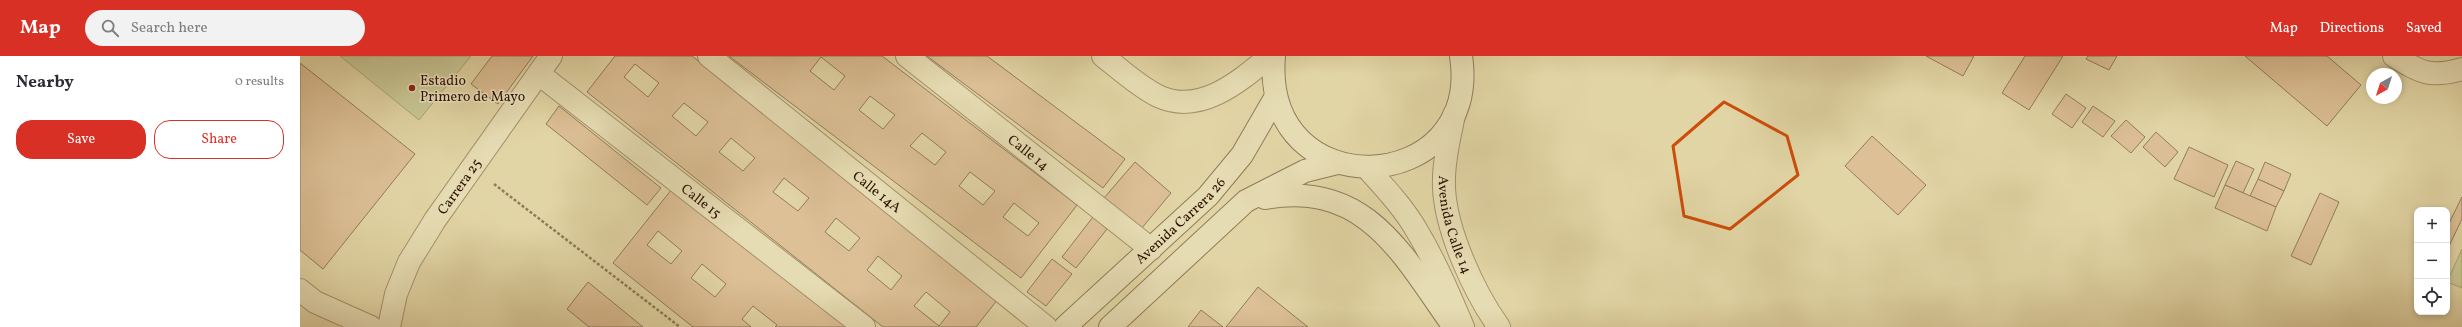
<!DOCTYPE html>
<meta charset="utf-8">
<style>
body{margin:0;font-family:Vollkorn,serif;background:#f2f2f3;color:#2b2b33}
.controls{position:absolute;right:12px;bottom:12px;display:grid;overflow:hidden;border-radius:8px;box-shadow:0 2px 6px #0003}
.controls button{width:36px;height:36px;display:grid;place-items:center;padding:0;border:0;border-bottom:1px solid #e1e1e2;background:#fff;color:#2b2b33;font:20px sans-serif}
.compass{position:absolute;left:2066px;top:12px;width:36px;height:36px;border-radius:50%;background:#fff;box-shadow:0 2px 6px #0003;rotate:219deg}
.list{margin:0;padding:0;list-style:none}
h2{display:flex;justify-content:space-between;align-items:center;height:52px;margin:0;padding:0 16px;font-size:17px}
h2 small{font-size:13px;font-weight:400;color:#7c7c81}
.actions{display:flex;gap:8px;padding:12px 16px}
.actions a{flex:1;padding:9px 0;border:1px solid #d93025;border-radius:16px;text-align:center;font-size:14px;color:#d93025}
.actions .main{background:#d93025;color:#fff}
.icon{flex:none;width:22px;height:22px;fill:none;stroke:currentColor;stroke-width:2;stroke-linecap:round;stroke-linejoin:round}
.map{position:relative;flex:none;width:2162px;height:271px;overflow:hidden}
header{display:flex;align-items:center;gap:24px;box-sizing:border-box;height:56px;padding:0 20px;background:#d93025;color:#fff}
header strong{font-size:19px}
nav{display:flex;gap:22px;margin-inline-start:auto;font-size:14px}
.search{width:280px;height:36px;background:#f2f2f3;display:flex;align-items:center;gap:10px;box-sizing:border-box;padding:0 14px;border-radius:22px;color:#7c7c81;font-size:15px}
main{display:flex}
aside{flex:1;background:#fff}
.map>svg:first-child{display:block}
</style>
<header>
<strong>Map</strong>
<div class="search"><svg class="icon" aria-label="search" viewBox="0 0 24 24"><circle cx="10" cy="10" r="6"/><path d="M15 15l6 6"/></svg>Search here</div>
<nav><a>Map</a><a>Directions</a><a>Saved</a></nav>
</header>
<main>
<aside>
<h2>Nearby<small>0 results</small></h2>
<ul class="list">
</ul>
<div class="actions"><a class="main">Save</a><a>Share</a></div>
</aside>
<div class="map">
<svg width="2162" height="271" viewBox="0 0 2162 271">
<rect width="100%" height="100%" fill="#e2d5a5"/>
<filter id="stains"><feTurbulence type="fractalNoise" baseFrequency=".005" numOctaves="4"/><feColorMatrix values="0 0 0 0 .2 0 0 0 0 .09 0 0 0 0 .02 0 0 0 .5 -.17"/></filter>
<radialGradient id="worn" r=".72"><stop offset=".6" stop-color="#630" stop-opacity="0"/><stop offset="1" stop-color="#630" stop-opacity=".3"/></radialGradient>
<g fill="#afbe89" stroke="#6e6844">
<polygon points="40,0 171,0 119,64"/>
<polygon points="2162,193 2162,232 2147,226"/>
</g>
<g fill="#d8a784" stroke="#2c1100" fill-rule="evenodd">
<polygon points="192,0 233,0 198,48 171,28"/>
<path d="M315 0H392L698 243 676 271H583L287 36ZM335 8 359 27 348 41 324 21ZM384 47 408 66 396 80 372 60ZM431 82 455 102 443 115 419 96ZM484 122 509 142 498 155 473 136ZM536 162 560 182 549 195 525 176ZM578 200 602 220 591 234 567 214ZM626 236 650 256 639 270 614 250Z"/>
<path d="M429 0H582L777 149 721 222ZM521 1 545 20 534 34 510 15ZM570 40 595 59 583 73 559 54ZM622 77 646 96 635 109 610 90ZM670 116 695 135 683 149 659 130ZM714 147 739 167 728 180 703 161Z"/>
<polygon points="627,0 687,0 825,103 803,132"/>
<polygon points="1626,0 1674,0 1663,20"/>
<polygon points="1725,0 1763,0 1729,54 1702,37"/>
<polygon points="1788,0 1817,0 1809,14 1786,3"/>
<polygon points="1945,0 2027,0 2061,29 2027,70"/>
<polygon points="0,7 115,98 23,213 0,194"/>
<polygon points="1766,38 1786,52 1772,72 1752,58"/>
<polygon points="259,50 361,132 347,149 246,68"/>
<polygon points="1793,50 1815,65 1803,81 1782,66"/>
<polygon points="1826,64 1845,81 1831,97 1811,80"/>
<polygon points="1856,76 1878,96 1865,111 1843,91"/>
<polygon points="1572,80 1626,129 1598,159 1545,110"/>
<polygon points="1889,91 1928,109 1914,141 1874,123"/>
<polygon points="1936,105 1954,113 1943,137 1925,129"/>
<polygon points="835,106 871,137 841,173 804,142"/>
<polygon points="1965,106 1991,118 1984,135 1958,123"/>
<polygon points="1958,123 1984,135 1976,151 1950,140"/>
<polygon points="1925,129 1976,151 1967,175 1915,152"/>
<path d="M372 133 546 271H475L477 269 453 250 442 263 451 271H393L313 207ZM358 175 382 195 371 208 347 189ZM402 208 426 228 415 241 391 222Z"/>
<polygon points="2020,137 2039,146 2011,209 1991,200"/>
<polygon points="2162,141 2162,163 2149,190 2147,171"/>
<polygon points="793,161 807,173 776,212 762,201"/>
<polygon points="752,203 772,218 746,250 727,236"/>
<polygon points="288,226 343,271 289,271 267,253"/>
<polygon points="958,231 1008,271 926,271"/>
<polygon points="901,254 923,271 888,271"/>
</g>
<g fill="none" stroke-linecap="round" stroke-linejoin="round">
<g stroke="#5a4229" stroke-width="24">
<g id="minor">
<path id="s1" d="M409 0 746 271"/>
<path id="s2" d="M607 0 851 193"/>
<path d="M803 0C821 14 838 30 858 40 900 60 940 25 970 0"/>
<path d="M2094 0C2121 17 2130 22 2162 13"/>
<path id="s3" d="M239 18 564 271"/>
<path id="s4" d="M1154 59C1149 83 1143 108 1144 132 1146 175 1174 236 1199 271"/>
<path d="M1067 112C1085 132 1104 152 1117 175 1135 205 1149 238 1163 271"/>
<polyline points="0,234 15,246 71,271"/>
<path id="s5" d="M89 271 96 238 109 206 135 164 251 0"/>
</g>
</g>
<g stroke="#2c1100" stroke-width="24">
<g id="secondary">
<path d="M974 0C961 153 1183 142 1161 0"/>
<path d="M965 142C1067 124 1103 200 1154 271"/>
<path id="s6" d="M765 271 908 140 942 99 975 42"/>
<polyline points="810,271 946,145 1005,115 1037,107"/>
</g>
</g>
<polyline stroke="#2c1100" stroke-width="2.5" stroke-dasharray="3 2" stroke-linecap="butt" points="194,128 380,271"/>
<use href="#minor" stroke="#ece4c4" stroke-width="22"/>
<use href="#secondary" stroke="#ece4c4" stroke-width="22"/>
</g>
<path d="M0 0H2162V271H0ZM1424 46 1487 80 1498 119 1430 173 1384 160 1373 90Z" fill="#e2d5a5" fill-opacity=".55" fill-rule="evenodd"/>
<path fill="none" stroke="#cc4e0a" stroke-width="3" stroke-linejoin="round" d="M1424 46 1487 80 1498 119 1430 173 1384 160 1373 90Z"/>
<circle fill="#8f2418" stroke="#ece4c4" stroke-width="1.5" cx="112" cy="32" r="4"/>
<g text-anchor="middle" stroke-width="3" stroke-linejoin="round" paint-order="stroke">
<g font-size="14" fill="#2c1100" stroke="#ece4c4" text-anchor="start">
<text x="120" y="29">Estadio<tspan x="120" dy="16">Primero de Mayo</tspan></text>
</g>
<g font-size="14" fill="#2c1100" stroke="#ece4c4">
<text dy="5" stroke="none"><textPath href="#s2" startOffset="155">Calle 14</textPath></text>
<text dy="5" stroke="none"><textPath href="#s5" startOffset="159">Carrera 25</textPath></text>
<text dy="5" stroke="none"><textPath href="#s1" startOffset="216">Calle 14A</textPath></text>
<text dy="5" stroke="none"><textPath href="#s3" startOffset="206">Calle 15</textPath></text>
<text dy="5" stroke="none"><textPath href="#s6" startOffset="157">Avenida Carrera 26</textPath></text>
<text dy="5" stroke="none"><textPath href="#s4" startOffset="112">Avenida Calle 14</textPath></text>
</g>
</g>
<rect width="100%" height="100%" filter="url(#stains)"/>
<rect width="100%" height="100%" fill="url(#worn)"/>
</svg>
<div class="controls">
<button>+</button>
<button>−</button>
<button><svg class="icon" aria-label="locate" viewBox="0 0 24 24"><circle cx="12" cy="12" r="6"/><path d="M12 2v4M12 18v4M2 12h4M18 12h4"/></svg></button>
</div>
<svg class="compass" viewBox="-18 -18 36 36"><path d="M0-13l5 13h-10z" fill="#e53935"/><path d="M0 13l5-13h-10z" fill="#7c7c81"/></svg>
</div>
</main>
